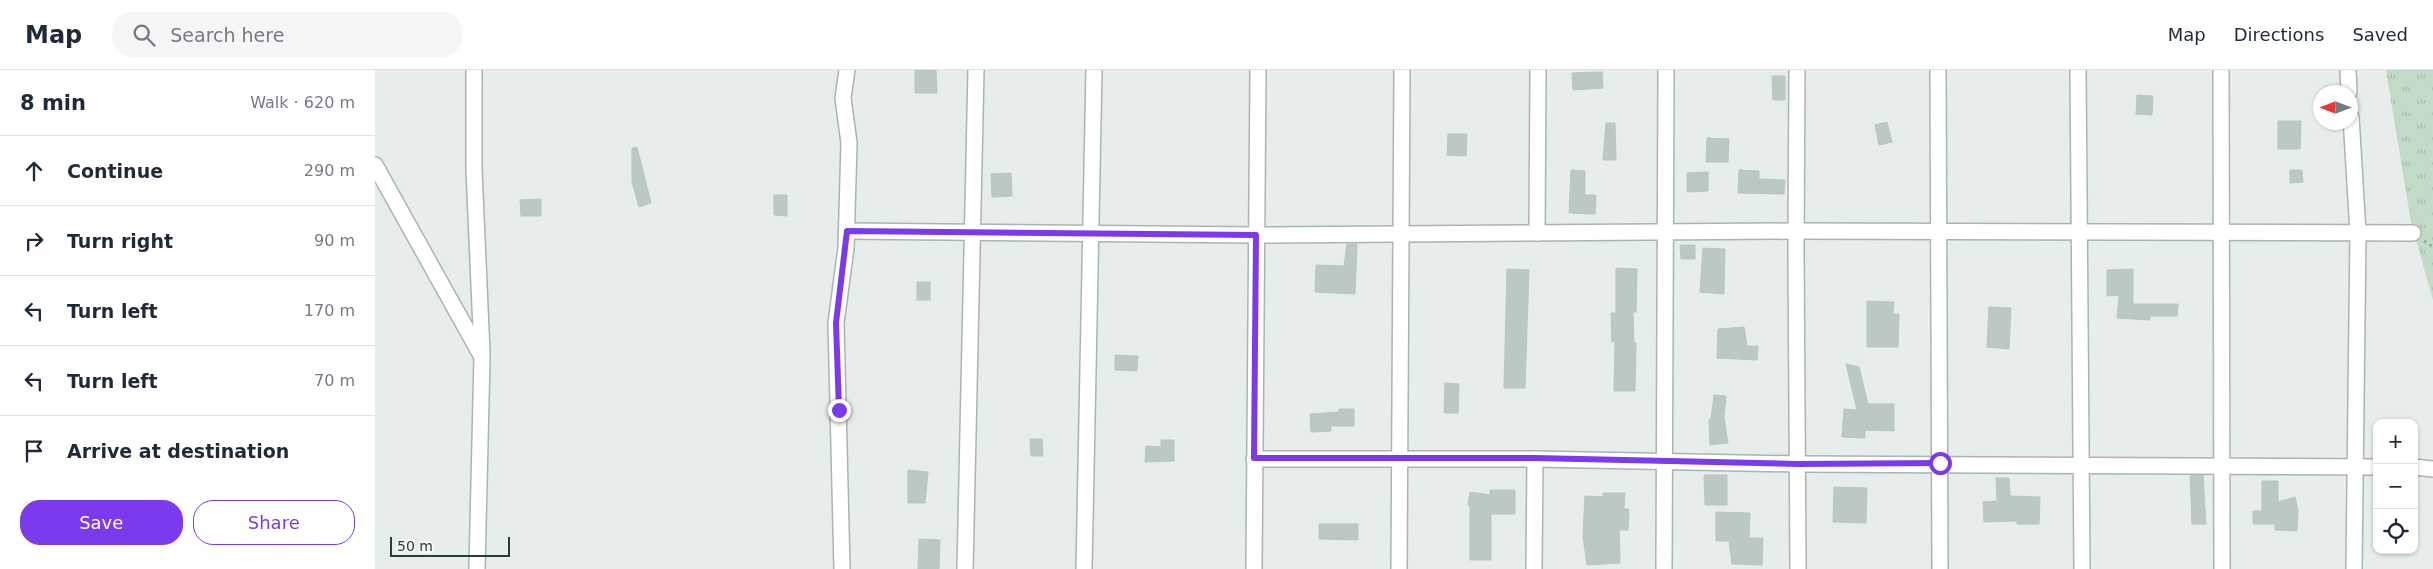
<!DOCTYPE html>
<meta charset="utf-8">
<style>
body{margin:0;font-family:"DejaVu Sans",sans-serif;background:#f6f6f7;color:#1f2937}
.controls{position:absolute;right:15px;bottom:15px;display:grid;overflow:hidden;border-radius:10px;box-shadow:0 1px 4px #0004}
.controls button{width:45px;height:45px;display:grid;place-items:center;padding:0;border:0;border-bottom:1px solid #e0e1e3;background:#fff;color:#1f2937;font:25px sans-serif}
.compass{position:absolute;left:1938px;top:15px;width:45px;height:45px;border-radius:50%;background:#fff;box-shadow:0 1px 4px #0004;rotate:270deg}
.scale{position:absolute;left:15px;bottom:12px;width:120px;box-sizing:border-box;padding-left:5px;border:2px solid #273d38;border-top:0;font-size:14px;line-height:18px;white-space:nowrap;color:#273d38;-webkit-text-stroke:4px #f6faf8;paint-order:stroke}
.stop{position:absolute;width:15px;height:15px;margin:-11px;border:4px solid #7c3aed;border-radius:50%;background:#fff}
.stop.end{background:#7c3aed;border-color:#fff;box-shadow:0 1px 5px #0008}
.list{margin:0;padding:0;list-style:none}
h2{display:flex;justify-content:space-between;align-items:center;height:65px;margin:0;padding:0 20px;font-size:21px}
h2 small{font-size:16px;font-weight:400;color:#747a83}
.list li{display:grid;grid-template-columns:32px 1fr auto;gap:15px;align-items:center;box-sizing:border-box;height:70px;padding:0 20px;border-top:1px solid #e0e1e3}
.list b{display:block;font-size:19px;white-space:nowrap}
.list em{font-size:16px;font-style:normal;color:#747a83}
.actions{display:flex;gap:10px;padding:15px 20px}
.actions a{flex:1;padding:11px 0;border:1px solid #7c3aed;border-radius:20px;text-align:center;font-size:18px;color:#7c3aed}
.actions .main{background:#7c3aed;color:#fff}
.icon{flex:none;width:28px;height:28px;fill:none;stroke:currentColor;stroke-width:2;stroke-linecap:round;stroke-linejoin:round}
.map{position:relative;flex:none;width:2058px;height:499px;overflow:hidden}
header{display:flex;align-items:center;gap:30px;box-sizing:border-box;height:70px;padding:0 25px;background:#fff;border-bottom:1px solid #e0e1e3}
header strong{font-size:24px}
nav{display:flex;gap:28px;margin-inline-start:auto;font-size:18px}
.search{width:350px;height:45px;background:#f6f6f7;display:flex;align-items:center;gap:12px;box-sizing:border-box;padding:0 18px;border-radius:20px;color:#747a83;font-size:19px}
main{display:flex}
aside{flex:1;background:#fff}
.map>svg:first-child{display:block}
</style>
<header>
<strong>Map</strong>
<div class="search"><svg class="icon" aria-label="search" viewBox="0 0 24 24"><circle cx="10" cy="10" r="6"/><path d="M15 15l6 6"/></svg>Search here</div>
<nav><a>Map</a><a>Directions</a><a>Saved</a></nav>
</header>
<main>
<aside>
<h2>8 min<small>Walk · 620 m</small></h2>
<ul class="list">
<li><svg class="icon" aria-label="ahead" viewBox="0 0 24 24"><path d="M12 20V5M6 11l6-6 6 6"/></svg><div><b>Continue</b></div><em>290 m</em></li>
<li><svg class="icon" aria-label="right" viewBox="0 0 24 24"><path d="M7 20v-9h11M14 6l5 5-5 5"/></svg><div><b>Turn right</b></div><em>90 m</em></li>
<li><svg class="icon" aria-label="left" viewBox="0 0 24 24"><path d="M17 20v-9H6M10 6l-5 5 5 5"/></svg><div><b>Turn left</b></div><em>170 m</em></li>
<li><svg class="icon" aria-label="left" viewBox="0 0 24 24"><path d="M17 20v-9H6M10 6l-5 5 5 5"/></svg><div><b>Turn left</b></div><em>70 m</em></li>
<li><svg class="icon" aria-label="arrive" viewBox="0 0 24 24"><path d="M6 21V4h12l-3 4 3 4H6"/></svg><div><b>Arrive at destination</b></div></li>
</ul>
<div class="actions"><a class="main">Save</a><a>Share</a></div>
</aside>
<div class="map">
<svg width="2058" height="499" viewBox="0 0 2058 499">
<defs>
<pattern id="grass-tufts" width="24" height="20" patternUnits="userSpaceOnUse" patternTransform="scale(1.25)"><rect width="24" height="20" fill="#c2dbc9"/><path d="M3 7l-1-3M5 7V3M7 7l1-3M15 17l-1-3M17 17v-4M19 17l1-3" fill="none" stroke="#a7bdad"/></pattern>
</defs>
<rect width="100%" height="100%" fill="#e6edea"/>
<polygon fill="url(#grass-tufts)" points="2011,0 2058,0 2058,230 2036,152"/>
<g fill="#bcc8c3" stroke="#b9c6c1">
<polygon points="540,0 561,0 562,23 540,23"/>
<polygon points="1227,2 1228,18 1198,20 1197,3"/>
<polygon points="1397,6 1410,6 1410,30 1398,30"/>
<polygon points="1762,25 1778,26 1777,45 1761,44"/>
<polygon points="1903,51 1926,51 1925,79 1903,79"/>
<polygon points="1512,52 1517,72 1504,75 1500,55"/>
<polygon points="1231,53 1240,53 1241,90 1228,90"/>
<polygon points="1073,64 1092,64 1091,86 1072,85"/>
<polygon points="1332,68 1354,69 1353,92 1331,92"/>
<polygon points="262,77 276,133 264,137 257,112 257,78"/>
<polygon points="1196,100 1210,101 1210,125 1221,125 1220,144 1194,143"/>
<polygon points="1364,100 1384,101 1384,109 1410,110 1409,124 1363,123"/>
<polygon points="1915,100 1927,100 1928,112 1915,113"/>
<polygon points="1333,102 1333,121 1312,122 1312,103"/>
<polygon points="636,103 637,126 617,127 616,104"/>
<polygon points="399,125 412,125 412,146 399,145"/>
<polygon points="166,129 166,146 146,146 145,130"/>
<polygon points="972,174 982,174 980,224 940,222 941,195 969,196"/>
<polygon points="1305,175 1320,175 1320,189 1306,189"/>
<polygon points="1328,178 1350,179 1349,224 1325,222"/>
<polygon points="1241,198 1262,199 1261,242 1258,242 1259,273 1261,273 1260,321 1239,321 1240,272 1237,272 1236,243 1241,243"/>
<polygon points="1132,199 1154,200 1150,318 1129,318"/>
<polygon points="1758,199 1758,234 1803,234 1802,246 1775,246 1775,250 1742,248 1744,225 1732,226 1732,200"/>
<rect x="542" y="212" width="13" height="18"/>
<polygon points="1492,231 1519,232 1518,244 1524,244 1523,277 1492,277"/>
<polygon points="1614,237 1636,238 1634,279 1612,277"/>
<polygon points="1369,257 1372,276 1383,276 1382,290 1342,288 1343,259"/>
<polygon points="740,285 763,286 762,301 740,300"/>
<polygon points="1471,294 1484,297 1493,334 1519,334 1519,361 1490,360 1490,368 1467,367 1469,339 1482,340"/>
<polygon points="1070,313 1084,314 1083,343 1069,343"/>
<polygon points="1339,325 1351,326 1349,348 1353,373 1335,375 1334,349 1336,349"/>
<polygon points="964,339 979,339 979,356 956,356 956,361 936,362 935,344 964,342"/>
<polygon points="655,369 667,369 668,386 656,386"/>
<polygon points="786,370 799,370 799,391 770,392 771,376 786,377"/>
<polygon points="533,400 553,402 550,433 533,433"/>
<polygon points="1329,405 1352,405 1352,435 1330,435"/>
<polygon points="1828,405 1831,454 1817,454 1815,406"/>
<polygon points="1621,408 1634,408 1635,426 1665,427 1664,454 1642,454 1642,451 1609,452 1608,432 1622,431"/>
<polygon points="1887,411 1903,411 1903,432 1920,427 1923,440 1922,461 1900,460 1900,454 1878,454 1878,441 1887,441"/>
<polygon points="1459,417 1492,418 1491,453 1458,452"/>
<polygon points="1115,420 1140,420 1140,444 1116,444 1116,490 1095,490 1095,436 1093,435 1095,422 1115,425"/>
<polygon points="1228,423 1250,423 1249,439 1254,439 1253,460 1244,460 1245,493 1212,495 1208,467 1210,426 1228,427"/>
<polygon points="1341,442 1375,443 1374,468 1388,468 1387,495 1357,494 1354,471 1341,471"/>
<polygon points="944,454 983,454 983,470 944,469"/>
<polygon points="544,469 565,470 564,499 543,499"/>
</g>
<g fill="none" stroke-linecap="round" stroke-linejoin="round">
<g stroke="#a9b5b1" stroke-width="18">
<g id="minor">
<polyline points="99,0 99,100 107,283"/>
<polyline points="1422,0 1421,176 1423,499"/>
<polyline points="1563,0 1565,499"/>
<polyline points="1703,0 1707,499"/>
<polyline points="1846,0 1847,499"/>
<polyline points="1973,0 1974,22"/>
<polyline points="1976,47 1983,163 1979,499"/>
<polyline points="0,95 107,287 102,499"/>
<polyline points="472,161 881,165 1421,161 2038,163"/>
<polyline points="1162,163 1163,0"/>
<polyline points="879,389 1160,389 1159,499"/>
<polyline points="1160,389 1423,394 2002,397"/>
<polyline points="2039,397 2058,399"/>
<polyline points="467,499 461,253 471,178 474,73 468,28 472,0"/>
<polyline points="590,499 601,0"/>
<polyline points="709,499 719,0"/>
<polyline points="879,499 883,0"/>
<polyline points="1024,499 1027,0"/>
<polyline points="1289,499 1291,0"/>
</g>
</g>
<polyline stroke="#8aada3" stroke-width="3" stroke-dasharray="2.5 4" stroke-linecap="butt" points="2049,171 2058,177"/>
<use href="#minor" stroke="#fff" stroke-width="15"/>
</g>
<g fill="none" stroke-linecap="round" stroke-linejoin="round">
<polyline stroke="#7c3aed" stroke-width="6" points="464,340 461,253 472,161 881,165 879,388 1160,388 1423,394 1565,393"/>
</g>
</svg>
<div class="controls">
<button>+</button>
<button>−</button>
<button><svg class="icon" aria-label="locate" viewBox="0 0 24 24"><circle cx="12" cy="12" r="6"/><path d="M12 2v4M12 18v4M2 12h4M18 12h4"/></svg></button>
</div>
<svg class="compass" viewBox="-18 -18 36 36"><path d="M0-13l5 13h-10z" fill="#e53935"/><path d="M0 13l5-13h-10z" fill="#747a83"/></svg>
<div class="scale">50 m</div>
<div class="stop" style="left:1565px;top:393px"></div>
<div class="stop end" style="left:464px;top:340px"></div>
</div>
</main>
